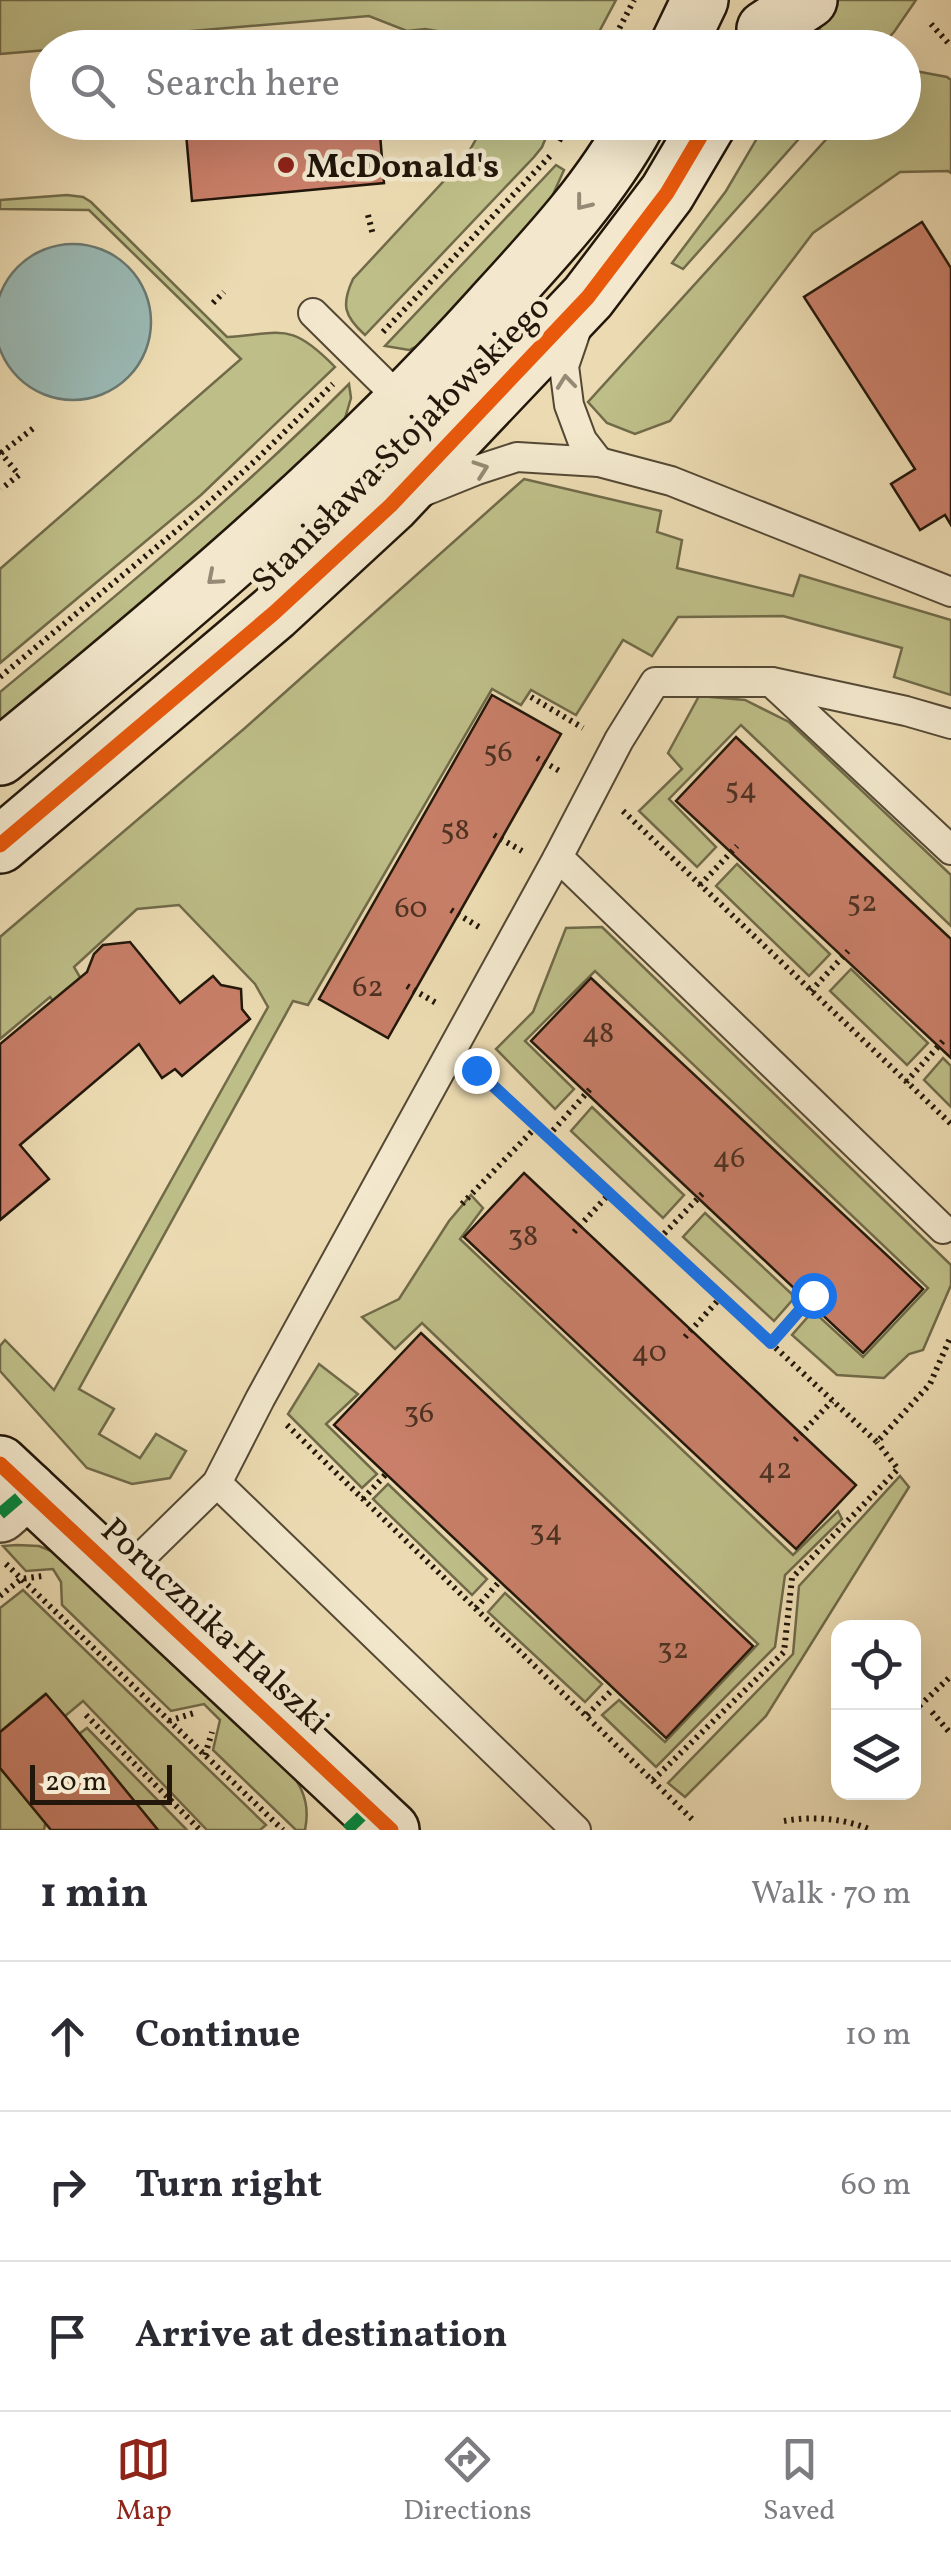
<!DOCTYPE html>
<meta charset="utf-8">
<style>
body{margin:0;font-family:Vollkorn,serif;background:#f7f7f7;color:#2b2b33}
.controls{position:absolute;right:30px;bottom:30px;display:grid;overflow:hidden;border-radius:20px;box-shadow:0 10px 40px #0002}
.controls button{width:90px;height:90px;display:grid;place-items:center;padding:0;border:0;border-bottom:2px solid #e1e1e2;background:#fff;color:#2b2b33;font:50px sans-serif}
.scale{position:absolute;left:30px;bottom:25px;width:142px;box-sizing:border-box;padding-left:10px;border:5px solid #22170a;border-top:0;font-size:28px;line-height:35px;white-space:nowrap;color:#22170a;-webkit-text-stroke:8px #f3e8cd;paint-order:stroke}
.stop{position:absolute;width:30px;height:30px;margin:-22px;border:8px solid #1a73e8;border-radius:50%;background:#fff}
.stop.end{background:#1a73e8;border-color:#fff;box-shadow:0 2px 10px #0008}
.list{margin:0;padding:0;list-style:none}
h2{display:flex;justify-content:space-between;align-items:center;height:130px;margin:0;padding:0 40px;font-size:42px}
h2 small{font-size:32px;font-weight:400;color:#7c7c81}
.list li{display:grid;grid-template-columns:65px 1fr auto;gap:30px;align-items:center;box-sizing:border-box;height:150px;padding:0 40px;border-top:2px solid #e1e1e2}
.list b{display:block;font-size:38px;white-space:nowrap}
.list em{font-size:32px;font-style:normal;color:#7c7c81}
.icon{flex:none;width:55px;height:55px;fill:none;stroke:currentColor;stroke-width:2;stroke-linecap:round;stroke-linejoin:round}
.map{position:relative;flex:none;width:951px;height:1830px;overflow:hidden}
.search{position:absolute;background:#fff;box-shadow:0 10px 40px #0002;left:30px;right:30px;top:30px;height:110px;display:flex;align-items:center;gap:25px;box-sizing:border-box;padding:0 35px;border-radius:55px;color:#7c7c81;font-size:38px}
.sheet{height:580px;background:#fff}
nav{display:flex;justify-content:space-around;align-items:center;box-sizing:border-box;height:140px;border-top:2px solid #e1e1e2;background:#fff;font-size:28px;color:#7c7c81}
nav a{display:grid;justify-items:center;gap:5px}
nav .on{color:#8f2418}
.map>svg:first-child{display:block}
</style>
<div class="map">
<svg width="951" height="1830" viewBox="0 0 951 1830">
<rect width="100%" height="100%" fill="#ecdbb2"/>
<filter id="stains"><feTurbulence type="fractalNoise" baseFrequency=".002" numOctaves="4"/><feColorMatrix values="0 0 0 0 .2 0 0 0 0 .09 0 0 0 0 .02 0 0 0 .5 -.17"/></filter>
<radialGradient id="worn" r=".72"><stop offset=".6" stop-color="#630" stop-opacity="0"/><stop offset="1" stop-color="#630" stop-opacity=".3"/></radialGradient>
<g fill="#bebe88" stroke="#706a49" stroke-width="2.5">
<polygon points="0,0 616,0 591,47 471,47 448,33 425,29 407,31 369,16 86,40 73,47 48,48 47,50 0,54"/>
<polygon points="836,0 916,0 894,32 880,47 809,48"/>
<polygon points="910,70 947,77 951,80 951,173 948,171 900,172 813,233 670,421 635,434 607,423 588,402 841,123 904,122 904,71"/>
<path d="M485 123H552L542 147 534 157 365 335C344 316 341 305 353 279L466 157Z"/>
<polygon points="766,123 813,123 683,269 672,263 726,191"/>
<polygon points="556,165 564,170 550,201 521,238 423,343 409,350 385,346"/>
<path d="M67 195 83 197 91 202 227 337C284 333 291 322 335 367L201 495 0 663V569L241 359 89 210 0 209V200Z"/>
<path d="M349 384 351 398 343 425 212 546 0 722V692C120 593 239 494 349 384Z"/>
<polygon points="524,479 661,511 657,532 682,540 677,568 793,596 800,575 951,620 951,695 894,677 902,648 783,616 678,617 652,656 623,640 576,715 531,690 521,705 492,689 308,1005 293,1001 79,1389 114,1409 99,1434 140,1458 156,1434 186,1451 170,1478 132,1484 87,1468 0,1371 0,1346 5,1340 54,1390 268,1007 255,984 179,905 137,909 74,967 88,991 62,1013 50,997 0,1039 0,937 245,728"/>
<polygon points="699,696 745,700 789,722 951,875 951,926 741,725 669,799 716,847 697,867 639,811 682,769 668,753"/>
<polygon points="737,864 830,954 809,976 716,886"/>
<polygon points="602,927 951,1265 951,1285 923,1350 909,1354 884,1378 837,1375 792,1335 813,1311 863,1357 928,1288 595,971 525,1041 574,1089 555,1109 496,1049 533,1012 566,928"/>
<polygon points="851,969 928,1043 907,1065 830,991"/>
<polygon points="943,1058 951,1066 951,1107 924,1080"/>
<polygon points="592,1107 684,1195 663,1218 571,1131"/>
<polygon points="471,1195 483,1208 460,1239 793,1555 838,1511 842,1519 785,1575 775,1647 656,1767 602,1715 619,1700 665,1742 758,1644 422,1323 395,1349 362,1317 399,1299 449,1221"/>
<polygon points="705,1213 795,1297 774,1321 683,1237"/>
<polygon points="319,1364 358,1394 326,1424 377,1474 362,1488 288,1414"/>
<polygon points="900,1476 909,1487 766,1716 685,1797 668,1783 793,1654 799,1586"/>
<polygon points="388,1484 487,1579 472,1595 373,1499"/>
<path d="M17 1545 39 1546 61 1555 294 1777C306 1794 309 1810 305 1830H296L213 1750 220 1720 204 1704 171 1711 62 1605 61 1582 53 1569 26 1571 3 1546Z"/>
<polygon points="23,1590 266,1825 260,1830 207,1830 83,1701 64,1717 45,1694 0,1732 0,1608"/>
<polygon points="505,1593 602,1684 585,1702 488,1612"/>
<polygon points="87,1728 187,1830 158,1830 79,1734"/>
<polygon points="0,1768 46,1820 44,1830 0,1830"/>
</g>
<circle fill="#9ab9b4" stroke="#6a7870" stroke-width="2.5" cx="73" cy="322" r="78"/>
<g fill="#c97f69" stroke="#22170a" stroke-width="2.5">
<polygon points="185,122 379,122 384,183 192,201"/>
<polygon points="922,222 951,268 951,525 945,515 920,530 891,484 915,469 804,297"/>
<polygon points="492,695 561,734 388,1038 319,999"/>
<polygon points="736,737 951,939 951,1058 676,801"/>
<polygon points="130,942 180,1003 213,976 221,985 241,989 242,1009 250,1019 182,1076 175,1069 162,1078 139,1044 20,1145 49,1179 0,1220 0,1044 87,972 94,954 103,945"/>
<polygon points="591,978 923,1289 863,1353 531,1041"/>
<polygon points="524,1173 856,1485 796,1549 464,1237"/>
<polygon points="421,1333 753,1646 666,1738 334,1425"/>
<polygon points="46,1694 65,1716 158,1830 51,1830 0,1768 0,1732"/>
</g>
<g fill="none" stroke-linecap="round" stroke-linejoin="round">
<g stroke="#544834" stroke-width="32">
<g id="lane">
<polyline points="313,313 403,402"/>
<polyline points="578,325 564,366 569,405 582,440 599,462"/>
<polyline points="420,493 477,470 517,457 599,462 671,481 951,592"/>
<polyline points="772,682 906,711 951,724"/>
<polyline points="558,857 943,1229"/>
<polyline points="217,1483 576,1830"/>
<polyline points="121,1577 217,1483 260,1399 558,857 619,740 655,682 771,682 951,850"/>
</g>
</g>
<g stroke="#544834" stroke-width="60">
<polyline id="street" points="0,1514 28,1490"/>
</g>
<g stroke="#22170a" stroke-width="60">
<g id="secondary">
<polyline points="765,29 809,0"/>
<polyline points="677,48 700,0"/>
<path d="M0 757C172 616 343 473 492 307 545 249 599 192 637 122"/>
<polyline points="0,845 274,613 391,505 588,297 667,193 709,122"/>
<polyline points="0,1464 391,1830"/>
</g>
</g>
<g stroke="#22170a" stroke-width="6" stroke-dasharray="2.5 5" stroke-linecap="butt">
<polyline points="931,24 951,46"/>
<polyline points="609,48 634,0"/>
<polyline points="559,141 569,122"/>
<polyline points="368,215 373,235"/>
<polyline points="213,303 224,292"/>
<polyline points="383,332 550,156"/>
<polyline points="0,452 19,475 1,489"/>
<polyline points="1,453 35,427"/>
<polyline points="0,677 188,521 256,460 333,384"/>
<polyline points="531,697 583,728"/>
<polyline points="537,758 563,773"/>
<polyline points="623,811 951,1124"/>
<polyline points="494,835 522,851"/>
<polyline points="700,885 737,846"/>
<polyline points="451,910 479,927"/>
<polyline points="407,986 436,1003"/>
<polyline points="811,991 848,951"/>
<polyline points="479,1072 877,1442 930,1384 951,1336"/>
<polyline points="906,1082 944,1040"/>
<polyline points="548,1136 592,1087"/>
<polyline points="462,1204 537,1126"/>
<polyline points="574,1232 610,1193"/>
<polyline points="659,1239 704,1192"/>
<polyline points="685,1337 721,1297"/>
<polyline points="771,1343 813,1295"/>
<polyline points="287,1425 695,1822"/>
<polyline points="795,1440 832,1401"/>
<polyline points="363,1499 386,1474"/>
<polyline points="6,1564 283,1830"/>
<polyline points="0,1596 21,1579 42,1576"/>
<polyline points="476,1608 500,1581"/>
<polyline points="914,1711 951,1676"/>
<polyline points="932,1712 951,1734"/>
<polyline points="86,1715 200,1830"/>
<polyline points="587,1715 614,1688"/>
<polyline points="169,1721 194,1713"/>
<polyline points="205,1755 212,1732"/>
<polyline points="653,1780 784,1652 792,1578 898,1469 877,1442"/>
<path d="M784 1821C812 1816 844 1818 871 1830"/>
</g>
<use href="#lane" stroke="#f3e8cd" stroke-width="28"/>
<use href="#street" stroke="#f3e8cd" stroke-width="55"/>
<use href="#secondary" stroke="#f3e8cd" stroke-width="55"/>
<g stroke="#00873e" stroke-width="12" stroke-dasharray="25 12" stroke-linecap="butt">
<polyline points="0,1514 28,1490"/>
<polyline points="347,1830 369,1809"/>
</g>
<g stroke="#f3e8cd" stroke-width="21">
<g id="cycleway">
<polyline points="0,845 274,613 391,505 588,297 667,193 709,122"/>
<polyline points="0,1464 391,1830"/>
</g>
</g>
<use href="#cycleway" stroke="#e8590c" stroke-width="15"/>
</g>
<defs><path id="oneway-chevron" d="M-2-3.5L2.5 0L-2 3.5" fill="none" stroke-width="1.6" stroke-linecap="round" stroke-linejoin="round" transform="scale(2.5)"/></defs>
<g stroke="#958a75">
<use href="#oneway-chevron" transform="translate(583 203) rotate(128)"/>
<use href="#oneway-chevron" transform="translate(566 382) rotate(-96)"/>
<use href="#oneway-chevron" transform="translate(481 469) rotate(-19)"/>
<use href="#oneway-chevron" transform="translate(214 578) rotate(139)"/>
</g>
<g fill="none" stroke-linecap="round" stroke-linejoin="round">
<polyline stroke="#1a73e8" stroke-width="12" points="476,1070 771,1343 813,1295"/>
</g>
<circle fill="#8f2418" stroke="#f3e8cd" stroke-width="4" cx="286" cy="165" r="10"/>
<g text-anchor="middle" stroke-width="9" stroke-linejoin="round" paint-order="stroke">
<g font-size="30" fill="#4c3122">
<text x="498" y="761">56</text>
<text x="741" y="798">54</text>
<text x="455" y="839">58</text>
<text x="862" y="911">52</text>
<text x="411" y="917">60</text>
<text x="368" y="996">62</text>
<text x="598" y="1042">48</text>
<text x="729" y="1167">46</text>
<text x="523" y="1245">38</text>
<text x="649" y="1361">40</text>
<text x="419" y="1422">36</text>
<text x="775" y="1478">42</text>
<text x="546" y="1540">34</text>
<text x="673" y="1658">32</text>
</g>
<g font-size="35" font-weight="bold" fill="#22170a" stroke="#f3e8cd" text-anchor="start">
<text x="306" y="177">McDonald's</text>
</g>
<g font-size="35" fill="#22170a" stroke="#f3e8cd">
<text transform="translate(400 443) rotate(-45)" y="12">Stanisława Stojałowskiego</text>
<text transform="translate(216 1625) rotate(43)" y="12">Porucznika Halszki</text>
</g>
</g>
<rect width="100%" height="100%" filter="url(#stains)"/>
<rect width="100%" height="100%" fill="url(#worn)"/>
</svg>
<div class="controls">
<button><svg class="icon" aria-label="locate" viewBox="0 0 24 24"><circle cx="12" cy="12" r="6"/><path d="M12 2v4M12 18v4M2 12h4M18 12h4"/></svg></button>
<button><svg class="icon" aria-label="layers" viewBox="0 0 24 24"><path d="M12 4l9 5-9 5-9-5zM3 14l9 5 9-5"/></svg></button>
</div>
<div class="scale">20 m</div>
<div class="stop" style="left:813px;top:1295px"></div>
<div class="stop end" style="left:476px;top:1070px"></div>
<div class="search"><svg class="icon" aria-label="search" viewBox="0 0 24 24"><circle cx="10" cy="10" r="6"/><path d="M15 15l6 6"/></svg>Search here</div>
</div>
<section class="sheet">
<h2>1 min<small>Walk · 70 m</small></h2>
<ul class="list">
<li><svg class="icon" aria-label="ahead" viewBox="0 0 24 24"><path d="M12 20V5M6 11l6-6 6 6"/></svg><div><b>Continue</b></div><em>10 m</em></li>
<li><svg class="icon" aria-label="right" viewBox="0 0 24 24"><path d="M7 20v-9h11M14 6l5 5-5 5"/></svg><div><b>Turn right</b></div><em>60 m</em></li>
<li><svg class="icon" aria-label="arrive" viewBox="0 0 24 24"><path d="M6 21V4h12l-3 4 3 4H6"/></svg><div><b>Arrive at destination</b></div></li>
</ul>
</section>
<nav>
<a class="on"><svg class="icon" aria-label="map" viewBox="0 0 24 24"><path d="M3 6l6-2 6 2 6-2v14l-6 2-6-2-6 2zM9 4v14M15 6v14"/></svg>Map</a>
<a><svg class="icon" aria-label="directions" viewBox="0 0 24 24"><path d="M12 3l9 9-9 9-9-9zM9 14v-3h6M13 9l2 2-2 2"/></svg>Directions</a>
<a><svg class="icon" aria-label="saved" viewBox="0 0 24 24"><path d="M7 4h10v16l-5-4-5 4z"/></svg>Saved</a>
</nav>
